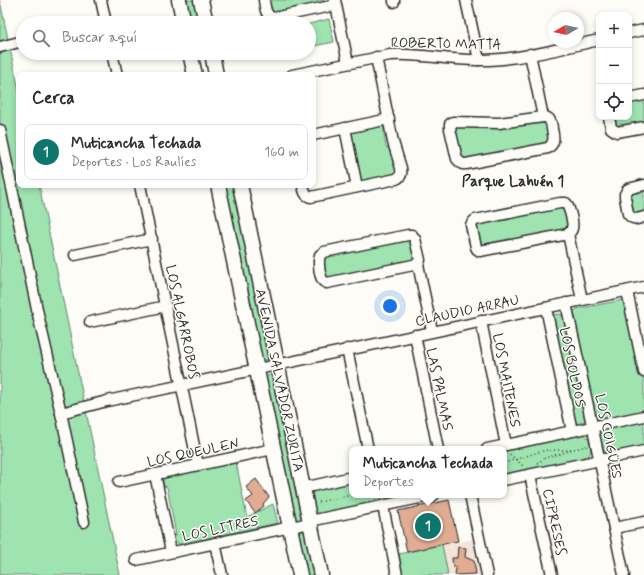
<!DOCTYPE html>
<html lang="es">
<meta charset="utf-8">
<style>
body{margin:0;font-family:Mynerve,sans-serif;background:#f2f2f3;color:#2b2b33}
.controls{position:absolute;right:12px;top:12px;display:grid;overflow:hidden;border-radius:8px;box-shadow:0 2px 6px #0003}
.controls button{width:36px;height:36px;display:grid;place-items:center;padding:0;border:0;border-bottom:1px solid #e1e1e2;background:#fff;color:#2b2b33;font:20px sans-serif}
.compass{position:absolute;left:548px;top:12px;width:36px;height:36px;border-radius:50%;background:#fff;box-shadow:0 2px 6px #0003;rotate:261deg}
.you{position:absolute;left:390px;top:306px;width:14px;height:14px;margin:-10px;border:3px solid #fff;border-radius:50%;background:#1a73e8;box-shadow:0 0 0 6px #1a73e833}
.badge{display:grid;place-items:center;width:26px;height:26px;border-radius:50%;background:#0f766e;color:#fff;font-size:13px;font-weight:700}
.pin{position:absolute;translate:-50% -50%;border:2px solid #fff;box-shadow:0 1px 4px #0006}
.popup{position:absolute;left:349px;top:446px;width:158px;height:52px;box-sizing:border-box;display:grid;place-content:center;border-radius:8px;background:#fff;filter:drop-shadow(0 1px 3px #0005);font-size:13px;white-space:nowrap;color:#7c7c81}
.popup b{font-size:15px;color:#2b2b33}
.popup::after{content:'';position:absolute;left:50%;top:100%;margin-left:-8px;border:8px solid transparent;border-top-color:#fff}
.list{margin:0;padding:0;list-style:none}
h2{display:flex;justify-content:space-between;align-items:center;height:52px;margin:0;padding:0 16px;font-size:17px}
h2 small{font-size:13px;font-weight:400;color:#7c7c81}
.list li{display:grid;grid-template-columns:26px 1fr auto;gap:12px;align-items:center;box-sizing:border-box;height:56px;margin:0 8px 8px;padding:0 8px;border:1px solid #e1e1e2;border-radius:8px}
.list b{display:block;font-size:15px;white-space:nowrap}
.list p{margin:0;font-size:13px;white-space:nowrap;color:#7c7c81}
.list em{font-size:13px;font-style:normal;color:#7c7c81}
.icon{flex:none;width:22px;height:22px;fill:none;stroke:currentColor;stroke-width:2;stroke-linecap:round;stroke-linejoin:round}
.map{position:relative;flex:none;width:644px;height:575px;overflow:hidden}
.search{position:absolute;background:#fff;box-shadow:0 2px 6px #0003;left:16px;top:16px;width:300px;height:44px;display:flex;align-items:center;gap:10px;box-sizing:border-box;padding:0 14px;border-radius:22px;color:#7c7c81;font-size:15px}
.panel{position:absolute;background:#fff;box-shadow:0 2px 6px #0003;left:16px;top:72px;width:300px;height:116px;border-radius:8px}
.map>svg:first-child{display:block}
</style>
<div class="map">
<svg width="644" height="575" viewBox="0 0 644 575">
<rect width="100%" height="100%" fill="#fdfcf7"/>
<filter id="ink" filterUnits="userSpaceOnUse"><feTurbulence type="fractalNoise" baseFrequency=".025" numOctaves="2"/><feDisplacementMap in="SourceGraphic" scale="8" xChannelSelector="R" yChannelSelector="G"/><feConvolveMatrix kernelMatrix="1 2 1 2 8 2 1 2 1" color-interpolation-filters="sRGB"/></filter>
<g filter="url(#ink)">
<polygon fill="#f4e4d9" points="473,539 481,575 448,575 442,546"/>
<g fill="#9ee3b0" stroke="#64876e">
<polygon points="184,0 195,0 200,23 189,23"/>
<polygon points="267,0 329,0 328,2 273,15"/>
<polygon points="0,1 19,91 19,185 39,185 120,575 0,575"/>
<polygon points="329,19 334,42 309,47 309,24"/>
<polygon points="644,98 644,124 617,129 611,117 629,117 629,101"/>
<polygon points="544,119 548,122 550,143 462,161 454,127"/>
<polygon points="384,125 384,134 386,147 388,148 391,147 398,175 360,183 349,133 351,131"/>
<path d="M223 185H234L269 358C266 360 264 361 261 359Z"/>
<polygon points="644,188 644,214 633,215 628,193"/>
<polygon points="564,205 569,225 568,230 480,248 475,223"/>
<polygon points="410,238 417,259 326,280 322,257"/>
<polygon points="623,300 626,300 627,303 644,383 644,412 601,421 597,420 595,417 573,314 574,311 576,309"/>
<polygon points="559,314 562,315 565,319 585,419 582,424 575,426 552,315"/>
<polygon points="269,375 273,376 303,520 296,522 265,378"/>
<path d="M644 421V446L610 453H606C600 447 598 437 603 429Z"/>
<path d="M580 433C592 435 595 453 585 459L504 476V450Z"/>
<path d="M236 462 247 517 273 504 278 523 180 544C176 543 174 541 174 537L176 535 167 487 164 486C163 481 163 479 167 477Z"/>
<path d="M352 482V495H411L319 514 314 512C313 505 308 495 314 490Z"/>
<polygon points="303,531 306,532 316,575 304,575 297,533"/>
<polygon points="442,544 448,575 403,575 399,554"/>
</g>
<g fill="#e0ac93" stroke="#2b2b2b">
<polygon points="256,479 269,497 263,504 264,506 255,513 246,501 253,496 246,487"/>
<polygon points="449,500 458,541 407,552 398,511"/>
<polygon points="458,547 466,548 465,557 474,561 476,574 455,575 456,567 453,567 452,558 457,558"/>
</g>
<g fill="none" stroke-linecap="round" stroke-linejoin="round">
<g stroke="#2b2b2b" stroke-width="13">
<g id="street">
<polyline points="101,0 106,23"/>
<path d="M264 0C265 7 265 15 273 18L336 5"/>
<polyline points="335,0 348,63"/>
<polyline points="394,0 394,2"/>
<polyline points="466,0 479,60"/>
<polyline points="629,33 644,30"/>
<polyline points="0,47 23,41"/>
<polyline points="112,53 117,75"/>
<polyline points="530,54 543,117"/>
<path d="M292 75 390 55C420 53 451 61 481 60 519 60 562 48 599 40"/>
<polyline points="629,98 644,95"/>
<path d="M543 117C546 117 547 117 549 119 551 122 552 126 552 129 554 137 555 143 548 148L466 164H462L457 159 450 129V124L453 122 499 123Z"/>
<polyline points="609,117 611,128 617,132 644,127"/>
<polyline points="345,128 357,187"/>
<polyline points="0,130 39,319 61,413 84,522"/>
<polyline points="313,135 389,119"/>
<polyline points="140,185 198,465"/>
<path d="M303 185C304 191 305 196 311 197L396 179C401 177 402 173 401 168L393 142 376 57"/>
<polyline points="644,185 628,189 625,194 625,197 628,214 631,217 633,218 637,219 644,217"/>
<path d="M560 203H566C569 207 574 223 572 228 572 231 570 232 568 234L480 251 477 249 476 247 471 225 473 222 475 220Z"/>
<polyline points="568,234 582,300"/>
<polyline points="75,255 152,239"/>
<path d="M418 264 327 283C324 282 323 282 322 279 319 273 318 260 320 255L324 252 408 235H412L415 239 420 260 418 264 432 331"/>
<polyline points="627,291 644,372"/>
<polyline points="566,303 624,575"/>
<polyline points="546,308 572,431"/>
<polyline points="481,321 506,445"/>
<polyline points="90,322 166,306"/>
<polyline points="415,335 438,449"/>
<polyline points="347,349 368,449"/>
<polyline points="61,413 107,401 644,287"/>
<polyline points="487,449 644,416"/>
<polyline points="155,474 171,552"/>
<polyline points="530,475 552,575"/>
<polyline points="504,480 644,451"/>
<polyline points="119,482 273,449"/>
<polyline points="303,488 352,477"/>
<polyline points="470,495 487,575"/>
<polyline points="383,506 397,575"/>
<polyline points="310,521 434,495"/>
<polyline points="614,528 644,522"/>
<polyline points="215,543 222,575"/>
<polyline points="136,560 310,523"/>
</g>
</g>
<g stroke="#2b2b2b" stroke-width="17">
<g id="secondary">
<polyline points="179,0 184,23"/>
<polyline points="201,0 206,23"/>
<polyline points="190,53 195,75"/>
<polyline points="212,53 216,75"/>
<polyline points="218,185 300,575"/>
<polyline points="240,185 321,575"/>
</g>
</g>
<g stroke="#2b2b2b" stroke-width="1.5" stroke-dasharray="1 3" stroke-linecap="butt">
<polyline points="510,454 523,466"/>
<polyline points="504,463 539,452 548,450 570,450 587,446"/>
<polyline points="537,463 545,458 569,451"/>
<polyline points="319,502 352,495"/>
</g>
<use href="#street" stroke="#fdfcf7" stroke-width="10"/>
<use href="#secondary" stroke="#fdfcf7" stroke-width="14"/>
</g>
</g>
<g text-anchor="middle" stroke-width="3" stroke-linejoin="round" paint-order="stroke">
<g font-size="14" fill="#2b2b2b" stroke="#fdfcf7">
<text transform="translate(446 43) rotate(1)" y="5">ROBERTO MATTA</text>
<text transform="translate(467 310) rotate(-12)" y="5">CLAUDIO ARRAU</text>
<text transform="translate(183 322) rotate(78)" y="5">LOS ALGARROBOS</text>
<text transform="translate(573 367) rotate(78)" y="5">LOS BOLDOS</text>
<text transform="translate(280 380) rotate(78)" y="5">AVENIDA SALVADOR ZURITA</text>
<text transform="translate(507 380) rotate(79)" y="5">LOS MAITENES</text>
<text transform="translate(440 389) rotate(78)" y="5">LAS PALMAS</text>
<text transform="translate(609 436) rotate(78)" y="5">LOS COIGÜES</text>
<text transform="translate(193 452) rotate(-12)" y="5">LOS QUEULEN</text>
<text transform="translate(555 522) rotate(78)" y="5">CIPRESES</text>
<text transform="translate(220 528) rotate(-12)" y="5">LOS LITRES</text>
</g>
<g font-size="15" font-weight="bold" fill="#2b2b2b" stroke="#fdfcf7">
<text x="513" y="186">Parque Lahuén 1</text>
</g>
</g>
</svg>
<div class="controls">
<button>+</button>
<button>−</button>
<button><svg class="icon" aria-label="locate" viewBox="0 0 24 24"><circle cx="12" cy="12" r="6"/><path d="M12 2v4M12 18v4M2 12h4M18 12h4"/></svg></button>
</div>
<svg class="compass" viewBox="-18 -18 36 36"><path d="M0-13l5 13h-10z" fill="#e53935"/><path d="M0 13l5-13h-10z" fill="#7c7c81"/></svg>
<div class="you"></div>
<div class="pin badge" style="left:428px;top:526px">1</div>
<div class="popup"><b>Muticancha Techada</b>Deportes</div>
<div class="search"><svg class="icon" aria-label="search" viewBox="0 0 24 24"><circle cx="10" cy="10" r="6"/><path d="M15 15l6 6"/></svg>Buscar aquí</div>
<section class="panel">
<h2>Cerca<small></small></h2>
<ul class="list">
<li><span class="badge">1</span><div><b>Muticancha Techada</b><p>Deportes · Los Raulíes</p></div><em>160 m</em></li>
</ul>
</section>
</div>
